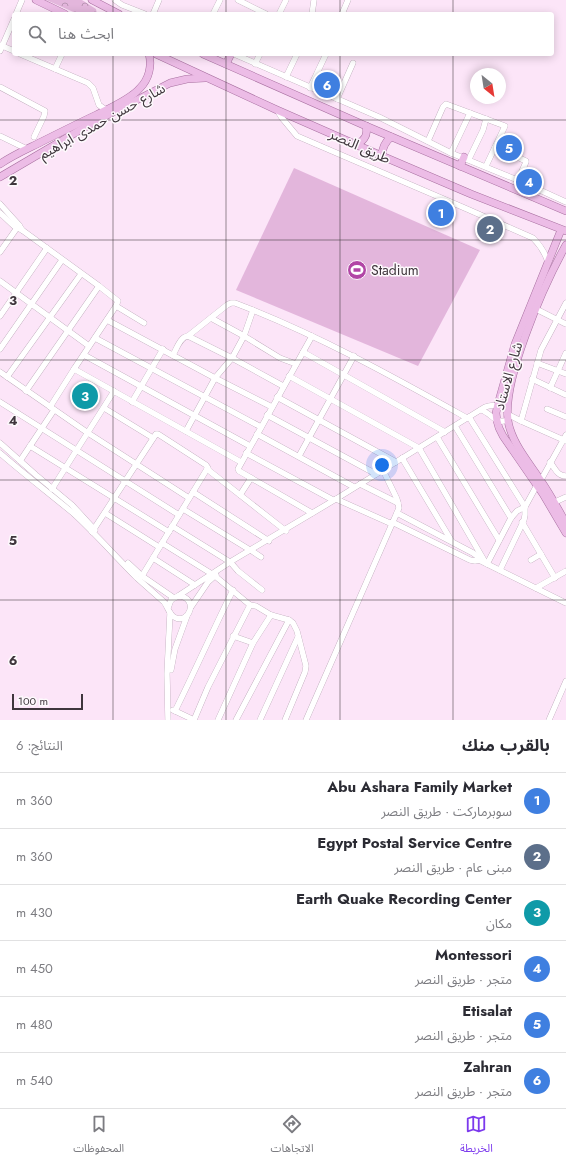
<!DOCTYPE html>
<html lang="ar">
<meta charset="utf-8">
<style>
body{margin:0;font-family:Jost,"Noto Sans Arabic",sans-serif;background:#f2f2f3;color:#2b2b33;direction:rtl}
.compass{position:absolute;left:470px;top:68px;width:36px;height:36px;border-radius:50%;background:#fff;box-shadow:0 2px 10px #0003;rotate:150deg}
.scale{position:absolute;left:12px;bottom:10px;width:71px;box-sizing:border-box;padding-left:4px;border:2px solid #3f363d;border-top:0;font-size:11px;line-height:14px;white-space:nowrap;color:#3f363d;-webkit-text-stroke:3px #fdf9fc;paint-order:stroke}
.you{position:absolute;left:382px;top:465px;width:14px;height:14px;margin:-10px;border:3px solid #fff;border-radius:50%;background:#1a73e8;box-shadow:0 0 0 6px #1a73e833}
.badge{display:grid;place-items:center;width:26px;height:26px;border-radius:50%;background:#7c3aed;color:#fff;font-size:13px;font-weight:700}
.pin{position:absolute;translate:-50% -50%;border:2px solid #fff;box-shadow:0 1px 4px #0006}
.list{margin:0;padding:0;list-style:none}
h2{display:flex;justify-content:space-between;align-items:center;height:52px;margin:0;padding:0 16px;font-size:17px}
h2 small{font-size:13px;font-weight:400;color:#7c7c81}
.list li{display:grid;grid-template-columns:26px 1fr auto;gap:12px;align-items:center;box-sizing:border-box;height:56px;padding:0 16px;border-top:1px solid #e1e1e2}
.list b{display:block;font-size:15px;white-space:nowrap}
.list p{margin:0;font-size:13px;white-space:nowrap;color:#7c7c81}
.list em{font-size:13px;font-style:normal;color:#7c7c81}
.icon{flex:none;width:22px;height:22px;fill:none;stroke:currentColor;stroke-width:2;stroke-linecap:round;stroke-linejoin:round}
.map{position:relative;flex:none;width:566px;height:720px;overflow:hidden;direction:ltr}
.search{position:absolute;background:#fff;box-shadow:0 2px 10px #0003;left:12px;right:12px;top:12px;height:44px;display:flex;align-items:center;gap:10px;box-sizing:border-box;padding:0 14px;border-radius:4px;color:#7c7c81;font-size:15px}
.sheet{height:388px;background:#fff}
nav{display:flex;justify-content:space-around;align-items:center;box-sizing:border-box;height:56px;border-top:1px solid #e1e1e2;background:#fff;font-size:11px;color:#7c7c81}
nav a{display:grid;justify-items:center;gap:2px}
nav .on{color:#7c3aed}
.map>svg:first-child{display:block}
</style>
<div class="map">
<svg width="566" height="720" viewBox="0 0 566 720">
<defs>
<pattern id="park-crowns" width="20" height="18" patternUnits="userSpaceOnUse"><rect width="20" height="18" fill="#e3b6dc"/><path d="M2 6a3 3 0 1 1 6 0M12 15a3 3 0 1 1 6 0" fill="none" stroke="#b995b4"/></pattern>
</defs>
<rect width="100%" height="100%" fill="#fce5f8"/>
<polygon fill="#e3b6dc" points="294,168 480,250 418,366 236,290"/>
<polygon fill="url(#park-crowns)" points="46,0 82,0 96,9 97,14 78,14"/>
<g fill="none" stroke-linecap="round" stroke-linejoin="round">
<g stroke="#b29cae" stroke-width="6">
<g id="minor">
<polyline points="115,0 122,5 145,14"/>
<polyline points="238,0 266,14"/>
<polyline points="16,14 22,0"/>
<polyline points="153,14 159,0"/>
<polyline points="213,14 220,0"/>
<polyline points="279,14 286,0"/>
<polyline points="312,14 314,0"/>
<polyline points="342,14 348,0"/>
<polyline points="0,45 14,51"/>
<polyline points="0,51 14,19"/>
<polyline points="20,54 88,83 93,88 99,105 106,110"/>
<polyline points="234,54 379,117 451,153 520,181 566,202"/>
<polyline points="255,64 260,54"/>
<polyline points="55,69 62,54"/>
<polyline points="286,77 297,54"/>
<polyline points="0,87 45,111 44,116 34,137"/>
<polyline points="310,88 326,54"/>
<polyline points="337,99 353,63"/>
<path d="M277 110 282 118 297 136 467 209 533 238C540 245 545 253 548 262"/>
<polyline points="0,136 27,149"/>
<polyline points="428,141 443,107 446,104 505,126 486,166"/>
<polyline points="495,147 526,161 526,162 518,180"/>
<polyline points="451,153 470,113"/>
<polyline points="469,159 483,130 486,119"/>
<polyline points="0,204 19,225 22,230"/>
<polyline points="0,213 14,226 22,230 99,286 118,301 116,306 74,369 50,407"/>
<polyline points="0,252 19,225"/>
<polyline points="0,281 89,346"/>
<polyline points="116,306 144,323"/>
<polyline points="536,309 566,324"/>
<polyline points="0,316 47,248"/>
<polyline points="211,318 244,336 280,358 296,364"/>
<polyline points="107,320 215,378 272,407"/>
<polyline points="312,336 238,469 239,471 312,513"/>
<polyline points="95,338 261,427"/>
<polyline points="0,349 62,260"/>
<polyline points="303,352 445,432"/>
<polyline points="84,355 250,446"/>
<path d="M173 355C177 348 180 337 188 336"/>
<polyline points="537,363 566,374"/>
<polyline points="74,369 241,462"/>
<polyline points="0,372 88,433 189,498"/>
<polyline points="289,376 419,448 485,562"/>
<polyline points="7,377 81,274"/>
<polyline points="532,379 566,395"/>
<path d="M283 386 232 358 188 336 227 305 231 303H235C316 334 392 376 467 418"/>
<polyline points="550,388 566,353"/>
<polyline points="26,391 99,286"/>
<polyline points="277,397 396,462"/>
<polyline points="0,402 179,515"/>
<polyline points="132,402 163,349"/>
<polyline points="104,408 153,438"/>
<polyline points="547,409 566,417"/>
<path d="M481 410C493 414 495 425 508 420"/>
<polyline points="507,414 521,421 566,441"/>
<polyline points="267,415 376,474"/>
<polyline points="469,417 525,507 525,515 524,520 500,570"/>
<polyline points="521,421 541,350 566,303"/>
<polyline points="455,426 511,518"/>
<polyline points="186,431 215,378 232,358 244,336 253,310"/>
<polyline points="257,434 354,487"/>
<polyline points="437,437 499,540"/>
<polyline points="0,443 36,475 72,505 95,530"/>
<polyline points="30,446 169,532"/>
<path d="M0 453C24 474 49 493 73 513 95 533 115 556 137 578 146 586 155 594 164 602 168 607 169 614 174 617 189 626 200 597 178 596L171 600 168 608"/>
<polyline points="246,453 333,500"/>
<polyline points="299,456 354,356"/>
<polyline points="402,458 451,540"/>
<polyline points="20,461 54,410"/>
<path d="M550 462C555 468 557 476 566 476"/>
<polyline points="207,469 286,531"/>
<polyline points="541,480 566,435"/>
<polyline points="360,484 398,503"/>
<polyline points="52,489 114,391"/>
<polyline points="193,492 269,541"/>
<polyline points="240,495 251,478"/>
<polyline points="336,499 392,524"/>
<polyline points="555,502 566,497"/>
<polyline points="183,509 250,550"/>
<polyline points="105,513 159,547"/>
<polyline points="397,513 473,553 477,556 479,560 566,603"/>
<polyline points="392,522 470,560 475,561 479,560"/>
<polyline points="522,522 555,578"/>
<polyline points="172,526 230,562"/>
<polyline points="92,532 156,434 158,434 206,465 208,468 207,469 142,576"/>
<polyline points="162,543 212,574"/>
<polyline points="252,551 261,557"/>
<polyline points="153,558 195,585"/>
<polyline points="531,560 541,554"/>
<polyline points="128,563 142,576 174,598"/>
<polyline points="232,564 238,571 262,590"/>
<polyline points="487,564 511,518 517,511 525,507 537,485"/>
<polyline points="215,576 250,605 256,606 271,615 289,620 293,623 297,631 306,666 305,672 285,720"/>
<polyline points="536,588 566,571"/>
<path d="M178 596 230 562 336 499 485 407C493 404 500 405 507 411"/>
<polyline points="191,607 208,582 216,575"/>
<polyline points="233,636 253,643"/>
<polyline points="171,670 175,649 187,616"/>
<polyline points="173,710 194,720"/>
<path d="M175 711C195 671 213 630 233 590"/>
<polyline points="168,720 167,674 170,613"/>
<polyline points="194,720 208,687 250,605"/>
<polyline points="218,720 253,643 271,615"/>
<polyline points="236,720 289,620"/>
<polyline points="260,720 298,637"/>
<polyline points="306,720 399,508 397,499 383,470"/>
<polyline points="549,720 566,681"/>
</g>
</g>
<g stroke="#a870a0" stroke-width="8">
<g id="major">
<polyline points="36,0 65,14"/>
<polyline points="92,0 119,14"/>
<polyline points="156,54 277,110 382,156 471,194 566,231"/>
<polyline points="203,54 366,126 566,211"/>
<polyline points="226,64 231,54"/>
<path d="M357 144C365 140 368 135 366 126"/>
<path d="M382 156C382 148 385 142 391 137"/>
<path d="M0 164C13 155 27 149 41 142 59 133 77 124 96 115 108 109 131 99 140 88 149 79 152 66 149 54"/>
<polyline points="460,166 464,157"/>
<polyline points="0,177 92,123 170,83 187,79 205,78"/>
<polyline points="561,230 515,344 498,404 496,413 497,421 499,428 503,436 543,494 566,533"/>
<path d="M566 245C546 281 496 390 510 429 516 448 530 464 541 481 550 494 558 509 566 523"/>
</g>
</g>
<use href="#minor" stroke="#fff" stroke-width="5.5"/>
<use href="#major" stroke="#ecbce6" stroke-width="7"/>
</g>
<path fill="none" stroke="#3f363d" stroke-width="1" stroke-opacity="0.55" d="M113 0V14M226 0V14M340 0V14M453 0V14M113 54V720M226 54V720M340 54V720M453 54V720M0 120H566M0 240H566M0 360H566M0 480H566M0 600H566"/>
<defs>
<g id="stadium-disc" transform="scale(1)"><circle r="9.5" fill="#b246a6" stroke="#fdf9fc"/><path d="M0-5a6.5 5 0 1 0 0 10a6.5 5 0 1 0 0-10ZM-3.5-1.8h7v3.6h-7Z" fill="#fff"/></g>
</defs>
<g fill-rule="evenodd">
<use href="#stadium-disc" x="357" y="270"/>
</g>
<g text-anchor="middle" stroke-width="3" stroke-linejoin="round" paint-order="stroke">
<g font-size="14" fill="#3f363d" stroke="#fdf9fc">
<text transform="translate(102 121) rotate(-29)" y="5">شارع حسن حمدى ابراهيم</text>
<text transform="translate(360 146) rotate(24)" y="5">طريق النصر</text>
<text transform="translate(508 376) rotate(-74)" y="5">شارع الاستاد</text>
</g>
<g font-size="14" fill="#3f363d" stroke="#fdf9fc" text-anchor="start">
<text x="371" y="275">Stadium</text>
</g>
</g>
<g font-size="13" text-anchor="middle" font-weight="bold" fill="#3f363d" stroke="#fdf9fc" stroke-width="3" stroke-linejoin="round" paint-order="stroke">
<text x="13" y="185">2</text>
<text x="13" y="305">3</text>
<text x="13" y="425">4</text>
<text x="13" y="545">5</text>
<text x="13" y="665">6</text>
</g>
</svg>
<svg class="compass" viewBox="-18 -18 36 36"><path d="M0-13l5 13h-10z" fill="#e53935"/><path d="M0 13l5-13h-10z" fill="#7c7c81"/></svg>
<div class="scale">100 m</div>
<div class="you"></div>
<div class="pin badge" style="left:441px;top:213px;background:#3f7fe0">1</div>
<div class="pin badge" style="left:490px;top:229px;background:#5c6f8a">2</div>
<div class="pin badge" style="left:85px;top:396px;background:#0f9aa8">3</div>
<div class="pin badge" style="left:529px;top:182px;background:#3f7fe0">4</div>
<div class="pin badge" style="left:509px;top:148px;background:#3f7fe0">5</div>
<div class="pin badge" style="left:327px;top:85px;background:#3f7fe0">6</div>
<div class="search"><svg class="icon" aria-label="search" viewBox="0 0 24 24"><circle cx="10" cy="10" r="6"/><path d="M15 15l6 6"/></svg>ابحث هنا</div>
</div>
<section class="sheet">
<h2>بالقرب منك<small>النتائج: 6</small></h2>
<ul class="list">
<li><span class="badge" style="background:#3f7fe0">1</span><div><b>Abu Ashara Family Market</b><p>سوبرماركت · طريق النصر</p></div><em>360 m</em></li>
<li><span class="badge" style="background:#5c6f8a">2</span><div><b>Egypt Postal Service Centre</b><p>مبنى عام · طريق النصر</p></div><em>360 m</em></li>
<li><span class="badge" style="background:#0f9aa8">3</span><div><b>Earth Quake Recording Center</b><p>مكان</p></div><em>430 m</em></li>
<li><span class="badge" style="background:#3f7fe0">4</span><div><b>Montessori</b><p>متجر · طريق النصر</p></div><em>450 m</em></li>
<li><span class="badge" style="background:#3f7fe0">5</span><div><b>Etisalat</b><p>متجر · طريق النصر</p></div><em>480 m</em></li>
<li><span class="badge" style="background:#3f7fe0">6</span><div><b>Zahran</b><p>متجر · طريق النصر</p></div><em>540 m</em></li>
</ul>
</section>
<nav>
<a class="on"><svg class="icon" aria-label="map" viewBox="0 0 24 24"><path d="M3 6l6-2 6 2 6-2v14l-6 2-6-2-6 2zM9 4v14M15 6v14"/></svg>الخريطة</a>
<a><svg class="icon" aria-label="directions" viewBox="0 0 24 24"><path d="M12 3l9 9-9 9-9-9zM9 14v-3h6M13 9l2 2-2 2"/></svg>الاتجاهات</a>
<a><svg class="icon" aria-label="saved" viewBox="0 0 24 24"><path d="M7 4h10v16l-5-4-5 4z"/></svg>المحفوظات</a>
</nav>
